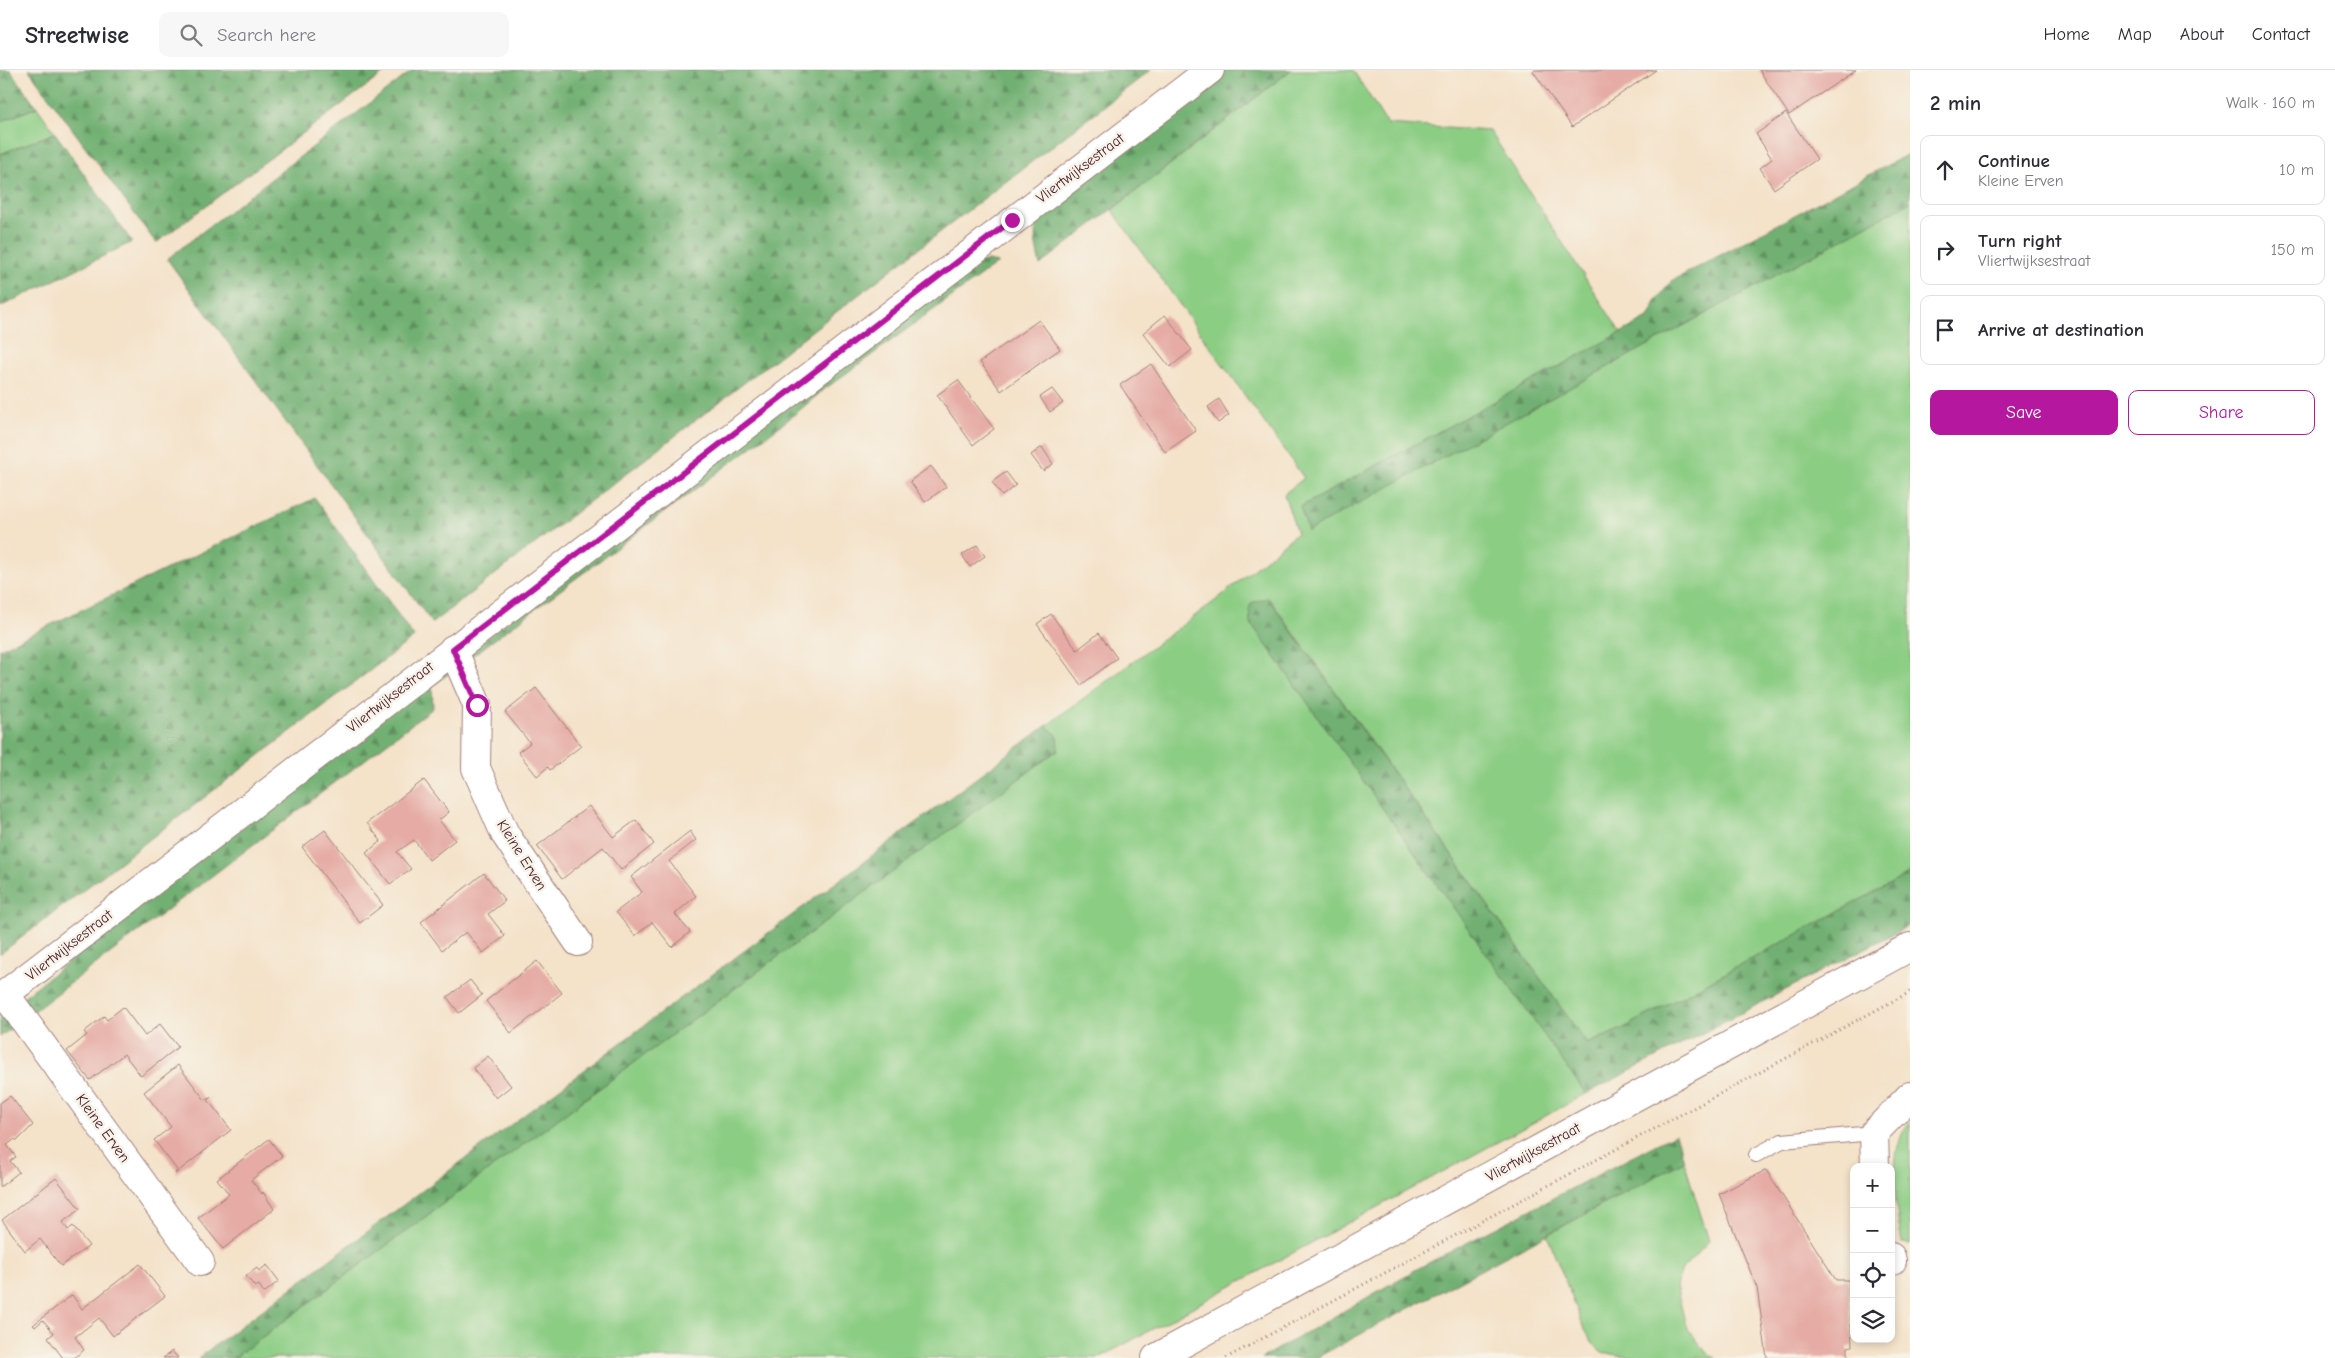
<!DOCTYPE html>
<meta charset="utf-8">
<style>
body{margin:0;font-family:"Comic Neue",sans-serif;background:#f7f7f7;color:#2b2b33}
.controls{position:absolute;right:15px;bottom:15px;display:grid;overflow:hidden;border-radius:10px;box-shadow:0 2px 8px #0003}
.controls button{width:45px;height:45px;display:grid;place-items:center;padding:0;border:0;border-bottom:1px solid #e1e1e2;background:#fff;color:#2b2b33;font:25px sans-serif}
.stop{position:absolute;width:15px;height:15px;margin:-11px;border:4px solid #b5179e;border-radius:50%;background:#fff}
.stop.end{background:#b5179e;border-color:#fff;box-shadow:0 1px 5px #0008}
.list{margin:0;padding:0;list-style:none}
h2{display:flex;justify-content:space-between;align-items:center;height:65px;margin:0;padding:0 20px;font-size:21px}
h2 small{font-size:16px;font-weight:400;color:#7c7c81}
.list li{display:grid;grid-template-columns:32px 1fr auto;gap:15px;align-items:center;box-sizing:border-box;height:70px;margin:0 10px 10px;padding:0 10px;border:1px solid #e1e1e2;border-radius:10px}
.list b{display:block;font-size:19px;white-space:nowrap}
.list p{margin:0;font-size:16px;white-space:nowrap;color:#7c7c81}
.list em{font-size:16px;font-style:normal;color:#7c7c81}
.actions{display:flex;gap:10px;padding:15px 20px}
.actions a{flex:1;padding:11px 0;border:1px solid #b5179e;border-radius:10px;text-align:center;font-size:18px;color:#b5179e}
.actions .main{background:#b5179e;color:#fff}
.icon{flex:none;width:28px;height:28px;fill:none;stroke:currentColor;stroke-width:2;stroke-linecap:round;stroke-linejoin:round}
.map{position:relative;flex:none;width:1910px;height:1288px;overflow:hidden}
header{display:flex;align-items:center;gap:30px;box-sizing:border-box;height:70px;padding:0 25px;background:#fff;border-bottom:1px solid #e1e1e2}
header strong{font-size:24px}
nav{display:flex;gap:28px;margin-inline-start:auto;font-size:18px}
.search{width:350px;height:45px;background:#f7f7f7;display:flex;align-items:center;gap:12px;box-sizing:border-box;padding:0 18px;border-radius:10px;color:#7c7c81;font-size:19px}
main{display:flex}
aside{flex:1;background:#fff}
.map>svg:first-child{display:block}
</style>
<header>
<strong>Streetwise</strong>
<div class="search"><svg class="icon" aria-label="search" viewBox="0 0 24 24"><circle cx="10" cy="10" r="6"/><path d="M15 15l6 6"/></svg>Search here</div>
<nav><a>Home</a><a>Map</a><a>About</a><a>Contact</a></nav>
</header>
<main>
<div class="map">
<svg width="1910" height="1288" viewBox="0 0 1910 1288">
<defs>
<pattern id="forest-firs" width="22" height="20" patternUnits="userSpaceOnUse" patternTransform="scale(1.25)"><rect width="22" height="20" fill="#71b072"/><path d="M5 1l3.5 6h-7zM16 11l3.5 6h-7z" fill="#5f8f5e"/></pattern>
</defs>
<rect width="100%" height="100%" fill="#f7f3e8"/>
<filter id="ink" filterUnits="userSpaceOnUse"><feTurbulence type="fractalNoise" baseFrequency=".02" numOctaves="2"/><feDisplacementMap in="SourceGraphic" scale="10" xChannelSelector="R" yChannelSelector="G"/><feConvolveMatrix kernelMatrix="1 2 1 2 8 2 1 2 1" color-interpolation-filters="sRGB"/></filter>
<filter id="wash" filterUnits="userSpaceOnUse"><feTurbulence type="fractalNoise" baseFrequency=".0096" numOctaves="4" result="noise"/><feDisplacementMap in="SourceGraphic" scale="20" xChannelSelector="R" yChannelSelector="G"/><feGaussianBlur stdDeviation="1.12" result="paint"/><feColorMatrix in="noise" values="0 0 0 0 0 0 0 0 0 0 0 0 0 0 0 0 0 1.4 0 .05"/><feComposite in="paint" operator="in"/></filter>
<g filter="url(#wash)">
<rect width="100%" height="100%" fill="#f4e2c9"/>
<g fill="#8ccd84" stroke="#6b7658">
<polygon points="1291,0 1353,0 1387,54 1490,61 1621,263 1300,437 1309,460 1910,132 1910,803 1624,958 1587,974 1271,531 1251,552 1586,1024 1099,1288 234,1288 1058,680 1057,665 1046,656 1215,531 1297,463 1284,424 1304,408 1112,140"/>
<polygon points="37,37 55,63 0,84 0,52"/>
<path d="M1910 1052V1174L1902 1173C1896 1141 1886 1077 1910 1052Z"/>
<path d="M1684 1091 1709 1171 1682 1199 1676 1216 1686 1256 1706 1282 1716 1288C1694 1288 1617 1288 1602 1282 1594 1276 1590 1268 1585 1260L1547 1165Z"/>
</g>
<g fill="url(#forest-firs)" stroke="#5e684e">
<polygon points="0,0 10,0 37,37 0,52"/>
<polygon points="29,0 388,0 156,173"/>
<polygon points="413,0 1151,0 432,553 167,189"/>
<path d="M1221 0H1291L1040 195C1034 168 1032 160 1043 133Z"/>
<polygon points="55,63 132,172 0,237 0,84"/>
<polygon points="1910,83 1910,132 1308,461 1300,437 1648,248 1658,228 1672,211"/>
<polygon points="987,191 998,193 826,318 789,349 432,616 433,638 0,967 0,945 965,197 975,192"/>
<polygon points="315,428 414,567 0,884 0,579"/>
<polygon points="1268,528 1587,974 1624,958 1910,803 1910,855 1586,1024 1250,552 1249,540 1251,533"/>
<polygon points="1046,656 1057,665 1058,680 234,1288 198,1288"/>
<polygon points="1676,1064 1684,1091 1316,1288 1262,1288 1415,1200"/>
</g>
<g id="blocks">
<g fill="#e5aba4">
<polygon points="1535,0 1656,0 1572,57 1533,1"/>
<polygon points="1759,0 1856,0 1789,45"/>
<polygon points="1786,43 1817,89 1774,119 1760,98 1772,89 1756,64"/>
<polygon points="1165,245 1192,280 1170,297 1143,263"/>
<polygon points="1039,250 1060,279 1001,321 980,292"/>
<polygon points="1151,294 1196,361 1165,382 1120,315"/>
<polygon points="958,310 994,359 973,375 937,325"/>
<polygon points="1052,319 1063,333 1050,342 1040,327"/>
<polygon points="1219,329 1229,345 1218,353 1208,337"/>
<polygon points="1042,377 1053,394 1043,401 1031,385"/>
<polygon points="931,396 946,417 925,432 910,411"/>
<polygon points="1006,402 1016,415 1002,426 992,412"/>
<polygon points="977,475 985,486 970,497 962,485"/>
<polygon points="1051,544 1077,580 1099,563 1117,588 1081,615 1037,554"/>
<polygon points="536,618 581,676 550,700 548,697 537,706 518,682 530,673 505,642"/>
<polygon points="424,710 449,742 439,750 455,770 429,790 414,770 397,782 411,799 390,814 366,783 381,771 367,753"/>
<polygon points="589,736 613,767 636,750 654,774 621,800 603,777 562,809 537,776"/>
<polygon points="325,760 383,835 360,853 302,777"/>
<polygon points="690,761 696,770 669,791 696,826 675,844 690,862 672,877 652,852 635,866 616,842 642,822 631,807"/>
<polygon points="484,803 505,831 488,844 505,866 483,883 466,862 442,880 421,852"/>
<polygon points="537,891 562,923 511,963 486,931"/>
<polygon points="470,910 482,925 459,943 447,927"/>
<polygon points="123,937 145,966 160,954 178,977 141,1006 124,984 90,1010 67,981 87,965 84,962 104,946 107,950"/>
<polygon points="488,986 511,1016 496,1028 473,998"/>
<polygon points="178,995 205,1030 211,1027 208,1030 231,1060 175,1104 177,1100 154,1070 171,1057 144,1022"/>
<polygon points="10,1026 33,1055 17,1071 15,1069 7,1075 16,1087 10,1091 19,1102 0,1117 0,1033"/>
<polygon points="269,1069 282,1086 251,1110 262,1124 263,1122 274,1139 223,1179 198,1148 229,1124 217,1109"/>
<polygon points="1766,1100 1836,1210 1849,1210 1852,1276 1848,1277 1848,1288 1767,1288 1757,1218 1719,1124"/>
<polygon points="56,1108 80,1139 63,1152 68,1160 73,1156 89,1176 61,1196 40,1169 25,1181 2,1150"/>
<polygon points="140,1194 165,1226 113,1266 99,1248 75,1267 84,1280 74,1288 63,1288 48,1268 54,1263 43,1250 35,1257 33,1255 72,1225 82,1239"/>
<polygon points="267,1195 279,1211 264,1223 259,1215 255,1217 246,1206 257,1198 259,1201"/>
<polygon points="172,1281 178,1288 163,1288"/>
</g>
</g>
</g>
<g filter="url(#ink)">
<use href="#blocks" fill-opacity="0" stroke="#9f807a" stroke-width="1"/>
<g fill="none" stroke-linecap="round" stroke-linejoin="round">
<g stroke="#9f807a" stroke-width="16">
<polyline id="service" points="1756,1085 1782,1071 1874,1063"/>
</g>
<g stroke="#9f807a" stroke-width="30">
<g id="minor">
<polyline points="453,579 477,635 476,698 505,764 578,872"/>
<polyline points="5,924 200,1192"/>
<polyline points="0,928 1210,0"/>
<polyline points="1875,1097 1874,1063 1910,1026"/>
<polyline points="1891,1187 1892,1191"/>
</g>
</g>
<g stroke="#9f807a" stroke-width="30">
<polyline id="tertiary" points="1156,1288 1910,877"/>
</g>
<polyline stroke="#9f807a" stroke-width="3" stroke-dasharray="1 4" stroke-linecap="butt" points="1226,1288 1910,922"/>
<use href="#service" stroke="#fff" stroke-width="14"/>
<use href="#minor" stroke="#fff" stroke-width="28"/>
<use href="#tertiary" stroke="#fff" stroke-width="28"/>
</g>
</g>
<g fill="none" stroke-linecap="round" stroke-linejoin="round" filter="url(#ink)">
<polyline stroke="#b5179e" stroke-width="6" points="477,635 453,579 1012,150"/>
</g>
<g text-anchor="middle" stroke-width="5" stroke-linejoin="round" paint-order="stroke">
<g font-size="15" fill="#4a1f2b" stroke="#f7f3e8">
<text transform="translate(1080 98) rotate(-37)" y="5">Vliertwijksestraat</text>
<text transform="translate(390 627) rotate(-38)" y="5">Vliertwijksestraat</text>
<text transform="translate(522 785) rotate(58)" y="5">Kleine Erven</text>
<text transform="translate(69 875) rotate(-38)" y="5">Vliertwijksestraat</text>
<text transform="translate(103 1058) rotate(54)" y="5">Kleine Erven</text>
<text transform="translate(1533 1082) rotate(-29)" y="5">Vliertwijksestraat</text>
</g>
</g>
</svg>
<div class="controls">
<button>+</button>
<button>−</button>
<button><svg class="icon" aria-label="locate" viewBox="0 0 24 24"><circle cx="12" cy="12" r="6"/><path d="M12 2v4M12 18v4M2 12h4M18 12h4"/></svg></button>
<button><svg class="icon" aria-label="layers" viewBox="0 0 24 24"><path d="M12 4l9 5-9 5-9-5zM3 14l9 5 9-5"/></svg></button>
</div>
<div class="stop" style="left:477px;top:635px"></div>
<div class="stop end" style="left:1012px;top:150px"></div>
</div>
<aside>
<h2>2 min<small>Walk · 160 m</small></h2>
<ul class="list">
<li><svg class="icon" aria-label="ahead" viewBox="0 0 24 24"><path d="M12 20V5M6 11l6-6 6 6"/></svg><div><b>Continue</b><p>Kleine Erven</p></div><em>10 m</em></li>
<li><svg class="icon" aria-label="right" viewBox="0 0 24 24"><path d="M7 20v-9h11M14 6l5 5-5 5"/></svg><div><b>Turn right</b><p>Vliertwijksestraat</p></div><em>150 m</em></li>
<li><svg class="icon" aria-label="arrive" viewBox="0 0 24 24"><path d="M6 21V4h12l-3 4 3 4H6"/></svg><div><b>Arrive at destination</b></div></li>
</ul>
<div class="actions"><a class="main">Save</a><a>Share</a></div>
</aside>
</main>
